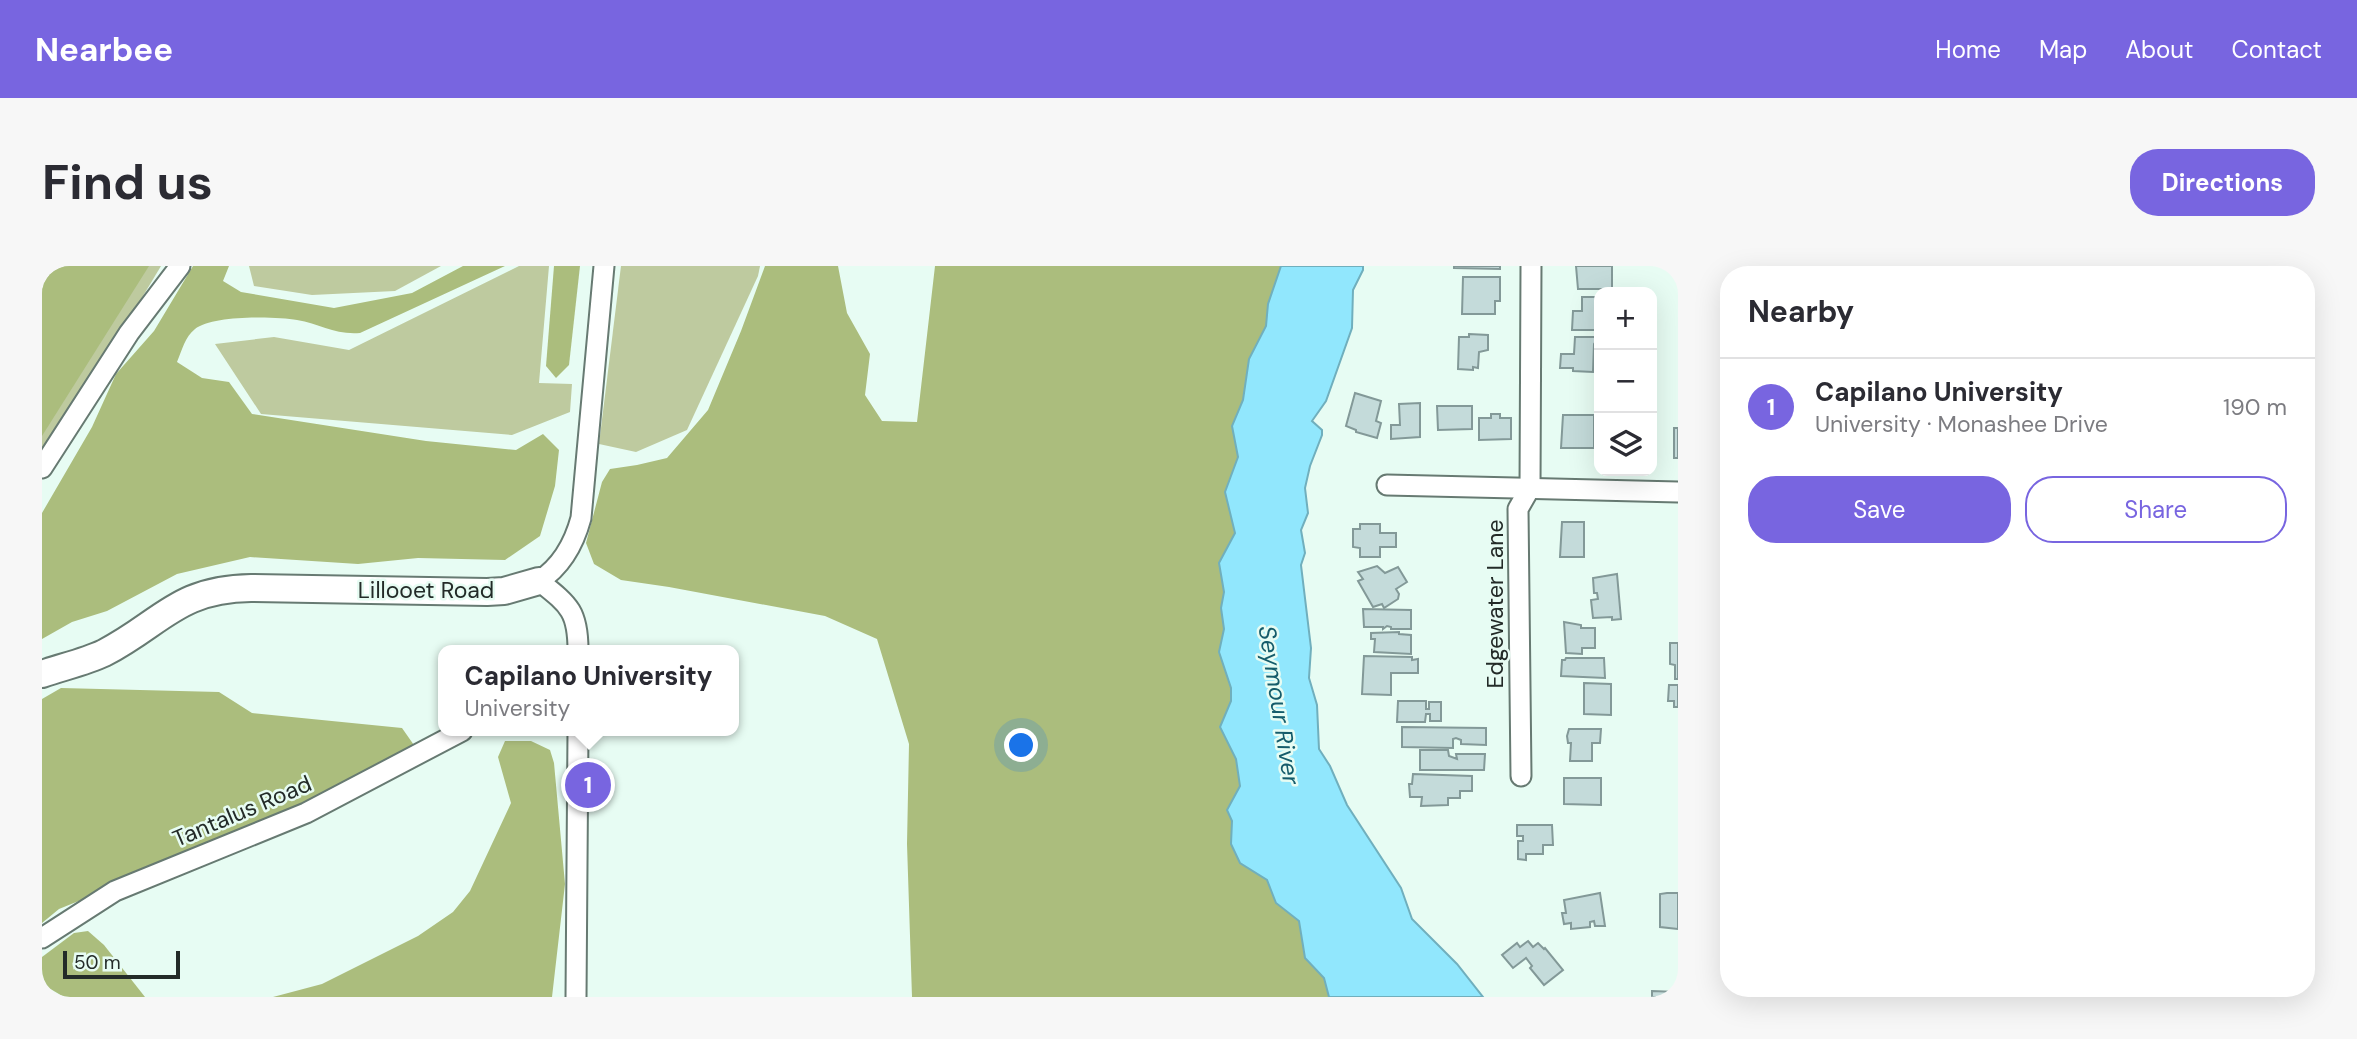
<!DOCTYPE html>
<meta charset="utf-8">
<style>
body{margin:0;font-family:"DM Sans",sans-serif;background:#f7f7f7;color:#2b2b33}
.controls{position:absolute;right:21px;top:21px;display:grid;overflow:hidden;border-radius:14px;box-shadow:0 7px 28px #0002}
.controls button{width:63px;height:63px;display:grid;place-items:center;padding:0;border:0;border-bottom:2px solid #e1e1e2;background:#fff;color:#2b2b33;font:35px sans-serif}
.scale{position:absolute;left:21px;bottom:18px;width:117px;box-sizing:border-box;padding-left:7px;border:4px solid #232b28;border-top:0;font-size:19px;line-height:24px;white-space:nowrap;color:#232b28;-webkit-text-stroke:5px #e7fcf3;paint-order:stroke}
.you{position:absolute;left:980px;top:480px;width:24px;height:24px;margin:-18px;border:5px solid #fff;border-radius:50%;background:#1a73e8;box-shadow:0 0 0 10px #1a73e833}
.badge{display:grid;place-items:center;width:46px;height:46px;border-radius:50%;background:#7865e0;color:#fff;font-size:23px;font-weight:700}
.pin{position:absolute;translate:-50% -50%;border:4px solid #fff;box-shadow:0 2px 7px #0006}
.popup{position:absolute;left:396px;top:379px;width:301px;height:91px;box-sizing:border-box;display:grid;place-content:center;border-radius:14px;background:#fff;filter:drop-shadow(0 2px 5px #0005);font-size:23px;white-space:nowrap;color:#7c7c81}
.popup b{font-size:26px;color:#2b2b33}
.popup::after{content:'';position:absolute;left:50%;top:100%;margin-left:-14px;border:14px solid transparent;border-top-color:#fff}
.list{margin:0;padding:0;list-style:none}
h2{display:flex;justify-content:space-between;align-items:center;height:91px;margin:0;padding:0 28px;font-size:30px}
h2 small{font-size:23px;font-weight:400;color:#7c7c81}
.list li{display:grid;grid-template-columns:46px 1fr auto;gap:21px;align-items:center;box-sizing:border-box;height:98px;padding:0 28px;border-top:2px solid #e1e1e2}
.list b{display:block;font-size:26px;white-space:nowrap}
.list p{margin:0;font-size:23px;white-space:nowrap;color:#7c7c81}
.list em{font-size:23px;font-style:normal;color:#7c7c81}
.actions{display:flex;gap:14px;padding:21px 28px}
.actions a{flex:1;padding:16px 0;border:2px solid #7865e0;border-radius:28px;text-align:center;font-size:24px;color:#7865e0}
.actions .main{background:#7865e0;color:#fff}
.icon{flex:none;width:38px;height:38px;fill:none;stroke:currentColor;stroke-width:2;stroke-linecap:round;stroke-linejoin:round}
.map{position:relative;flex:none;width:1636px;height:731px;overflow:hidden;border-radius:28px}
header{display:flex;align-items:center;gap:42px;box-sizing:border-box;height:98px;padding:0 35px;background:#7865e0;color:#fff}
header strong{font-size:33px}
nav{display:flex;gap:38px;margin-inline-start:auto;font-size:24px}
.intro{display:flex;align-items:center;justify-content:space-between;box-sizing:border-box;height:168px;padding:0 42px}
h1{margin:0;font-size:49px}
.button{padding:18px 32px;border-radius:28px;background:#7865e0;color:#fff;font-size:24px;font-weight:700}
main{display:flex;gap:42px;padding:0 42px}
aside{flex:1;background:#fff;border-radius:28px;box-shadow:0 7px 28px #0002}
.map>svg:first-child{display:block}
</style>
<header>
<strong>Nearbee</strong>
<nav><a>Home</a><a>Map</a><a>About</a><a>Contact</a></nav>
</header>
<div class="intro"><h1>Find us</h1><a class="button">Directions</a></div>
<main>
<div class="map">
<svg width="1636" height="731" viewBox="0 0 1636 731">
<rect width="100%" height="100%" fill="#e7fcf3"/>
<g fill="#beca9f">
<polygon points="0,0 119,0 0,198"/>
<polygon points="207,0 399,0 353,25 270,29 212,20"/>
<polygon points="477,0 507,0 497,117 530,118 528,146 470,169 219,148 173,78 232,71 307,84"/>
<polygon points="579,0 718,0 716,10 645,164 594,186 557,178"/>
</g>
<g fill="#abbd7d">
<polygon points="0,0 107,0 0,170"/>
<path d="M151 0H187L181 15 199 26 292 42 370 27 421 0H463L318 67C293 69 278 58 255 54 233 50 170 49 153 63 143 71 140 84 135 96L160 112 187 116 210 148 384 175 474 184 501 168 517 184 513 220 498 270 463 294 376 292 316 298 208 291 135 308 65 345 30 356 0 373V247L50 161 74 108 112 65Z"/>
<polygon points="512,0 538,0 527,99 514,112 504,100"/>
<polygon points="723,0 796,0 805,47 828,88 823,129 840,155 875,156 893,0 1239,0 1226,38 1224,60 1207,93 1201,134 1190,160 1196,191 1183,226 1193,267 1177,298 1182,326 1179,342 1182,363 1177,386 1189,422 1189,435 1179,461 1194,493 1198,520 1185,544 1190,555 1189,578 1198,597 1225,614 1234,637 1257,655 1263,692 1282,712 1287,731 870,731 865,578 867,478 835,373 783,350 627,321 579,314 552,298 544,277 560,216 568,203 595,199 625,192 666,144 699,65"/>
<polygon points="19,422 177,426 210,447 360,462 374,482 245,550 17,643 0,657 0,433"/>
<polygon points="463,475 489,475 508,484 512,497 523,618 510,731 231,731 280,718 376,670 411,646 428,625 469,537 456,491"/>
<polygon points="46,665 62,679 103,731 22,731 0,718 0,691 32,667"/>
</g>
<polygon fill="#91e7fd" stroke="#70afbd" stroke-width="2" points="1239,0 1321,0 1321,4 1311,24 1310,62 1284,135 1270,155 1280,164 1280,169 1268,200 1263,222 1266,247 1259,264 1263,287 1259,299 1269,382 1267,412 1275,439 1277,483 1288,500 1305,539 1359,622 1370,653 1415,698 1441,731 1287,731 1282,712 1263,692 1257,655 1234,637 1225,614 1198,597 1189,578 1190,555 1185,544 1198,520 1194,493 1178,461 1189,435 1189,422 1177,386 1182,363 1179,342 1182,326 1177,297 1193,267 1183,226 1196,191 1190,160 1201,134 1207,93 1224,60 1226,38"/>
<g fill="#c4dbda" stroke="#839998" stroke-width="2">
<polygon points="1412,0 1458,0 1458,3 1412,2"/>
<polygon points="1534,0 1570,0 1570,23 1536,23"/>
<polygon points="1421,11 1458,11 1458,35 1453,35 1453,48 1420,48"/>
<polygon points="1540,31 1557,31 1557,64 1530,64 1531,45 1540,45"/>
<polygon points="1427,68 1446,69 1446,84 1437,86 1436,102 1431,101 1431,104 1416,103 1417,71 1427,71"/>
<polygon points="1533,71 1557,71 1552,78 1551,106 1531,105 1531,102 1518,102 1519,88 1532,88"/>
<polygon points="1313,127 1339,135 1334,155 1339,157 1335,172 1314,166 1314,164 1304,160"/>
<polygon points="1378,137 1378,171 1349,173 1349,159 1358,159 1357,138"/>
<polygon points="1395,140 1430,140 1430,163 1396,164"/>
<polygon points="1449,148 1458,148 1458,152 1469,152 1469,173 1437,174 1437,152 1449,152"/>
<polygon points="1521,149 1552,149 1552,182 1519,182"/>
<rect x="1632" y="162" width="4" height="30"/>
<polygon points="1520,256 1542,256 1542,291 1518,291"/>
<polygon points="1318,258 1338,258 1338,267 1354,267 1354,281 1338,281 1338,291 1318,291 1318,282 1311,281 1311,263 1318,263"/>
<polygon points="1335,300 1343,307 1356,301 1365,316 1354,323 1357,328 1356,333 1342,342 1340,338 1331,341 1316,315 1321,313 1316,306"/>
<polygon points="1575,308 1579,353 1570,354 1570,351 1551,352 1549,334 1556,333 1555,327 1552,327 1551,312"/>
<polygon points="1321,343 1369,344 1369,363 1349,363 1349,361 1345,360 1341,363 1341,361 1322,361"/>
<polygon points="1522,356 1539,359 1539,362 1553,362 1553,382 1540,382 1540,388 1524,387"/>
<polygon points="1357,366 1357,368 1369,369 1369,388 1332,386 1333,373 1329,373 1329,367"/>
<polygon points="1628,377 1636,377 1636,413 1633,413 1633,399 1628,398"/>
<polygon points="1322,390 1370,391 1370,394 1376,393 1376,407 1349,407 1349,429 1320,428"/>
<polygon points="1524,392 1562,392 1563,412 1519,410 1520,394 1523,394"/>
<polygon points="1542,417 1569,418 1569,449 1542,448"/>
<polygon points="1627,419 1636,419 1636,441 1632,441 1632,435 1626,435"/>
<polygon points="1356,435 1384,435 1384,443 1387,443 1387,436 1399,436 1399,455 1388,455 1388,448 1384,448 1383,456 1355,456"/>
<polygon points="1360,461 1444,462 1444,479 1419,478 1419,474 1414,472 1411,473 1411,482 1360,481"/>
<polygon points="1527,463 1559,463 1558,477 1550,477 1550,495 1528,495 1529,477 1526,477 1525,470"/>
<polygon points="1378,484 1406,484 1407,490 1415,493 1414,488 1443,488 1442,504 1378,504"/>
<polygon points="1371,508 1430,510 1430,525 1418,525 1418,532 1406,532 1406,539 1379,540 1380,531 1368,531 1367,518 1370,518"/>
<polygon points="1522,512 1559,512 1559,539 1522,538"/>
<polygon points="1475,559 1510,559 1511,579 1501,579 1501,588 1484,588 1484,594 1476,593 1476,575 1481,575 1481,570 1475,570"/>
<polygon points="1558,627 1563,660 1553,660 1552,655 1548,656 1548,661 1529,663 1529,657 1522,658 1520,647 1524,647 1522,634"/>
<polygon points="1625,627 1636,627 1636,663 1618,661 1618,628"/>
<polygon points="1486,675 1491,681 1496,677 1502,683 1503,682 1521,704 1502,719 1488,702 1490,700 1484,692 1471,702 1460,689 1475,677 1478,681"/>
<polygon points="1610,725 1636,726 1636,731 1610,731"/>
</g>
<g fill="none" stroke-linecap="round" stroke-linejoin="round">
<g stroke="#677a72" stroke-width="23">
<g id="street">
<polyline points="0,202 87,67 138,0"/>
<polyline points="1345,219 1636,226"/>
<path d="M536 384C536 345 527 339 497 315 520 300 532 278 539 252L562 0"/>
<polyline points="1479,510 1476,243 1488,222 1489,0"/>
<polyline points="0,672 73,625 264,547 420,465"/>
<polyline points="534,731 536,465"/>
</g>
</g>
<g stroke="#677a72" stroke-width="30">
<path id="secondary" d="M0 408C20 401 43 396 62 387 120 357 135 323 209 322L445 326 462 325 497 315"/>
</g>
<use href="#street" stroke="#fff" stroke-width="19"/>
<use href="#secondary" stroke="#fff" stroke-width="26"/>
</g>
<g text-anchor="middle" stroke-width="5" stroke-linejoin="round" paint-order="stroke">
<g font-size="23" fill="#232b28" stroke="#e7fcf3">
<text x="384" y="332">Lillooet Road</text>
<text transform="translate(1453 338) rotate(-90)" y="8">Edgewater Lane</text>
<text transform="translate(200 545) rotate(-23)" y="8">Tantalus Road</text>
</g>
<g font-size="24" font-style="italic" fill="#155c6b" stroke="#e7fcf3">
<text transform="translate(1237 439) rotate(81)" y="8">Seymour River</text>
</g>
</g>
</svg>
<div class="controls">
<button>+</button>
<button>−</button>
<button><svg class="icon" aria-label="layers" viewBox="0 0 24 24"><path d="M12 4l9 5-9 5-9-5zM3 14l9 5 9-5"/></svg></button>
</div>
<div class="scale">50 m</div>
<div class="you"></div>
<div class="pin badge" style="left:546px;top:519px">1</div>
<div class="popup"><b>Capilano University</b>University</div>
</div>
<aside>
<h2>Nearby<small></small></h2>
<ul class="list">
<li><span class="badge">1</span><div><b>Capilano University</b><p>University · Monashee Drive</p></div><em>190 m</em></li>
</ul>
<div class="actions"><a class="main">Save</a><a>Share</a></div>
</aside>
</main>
